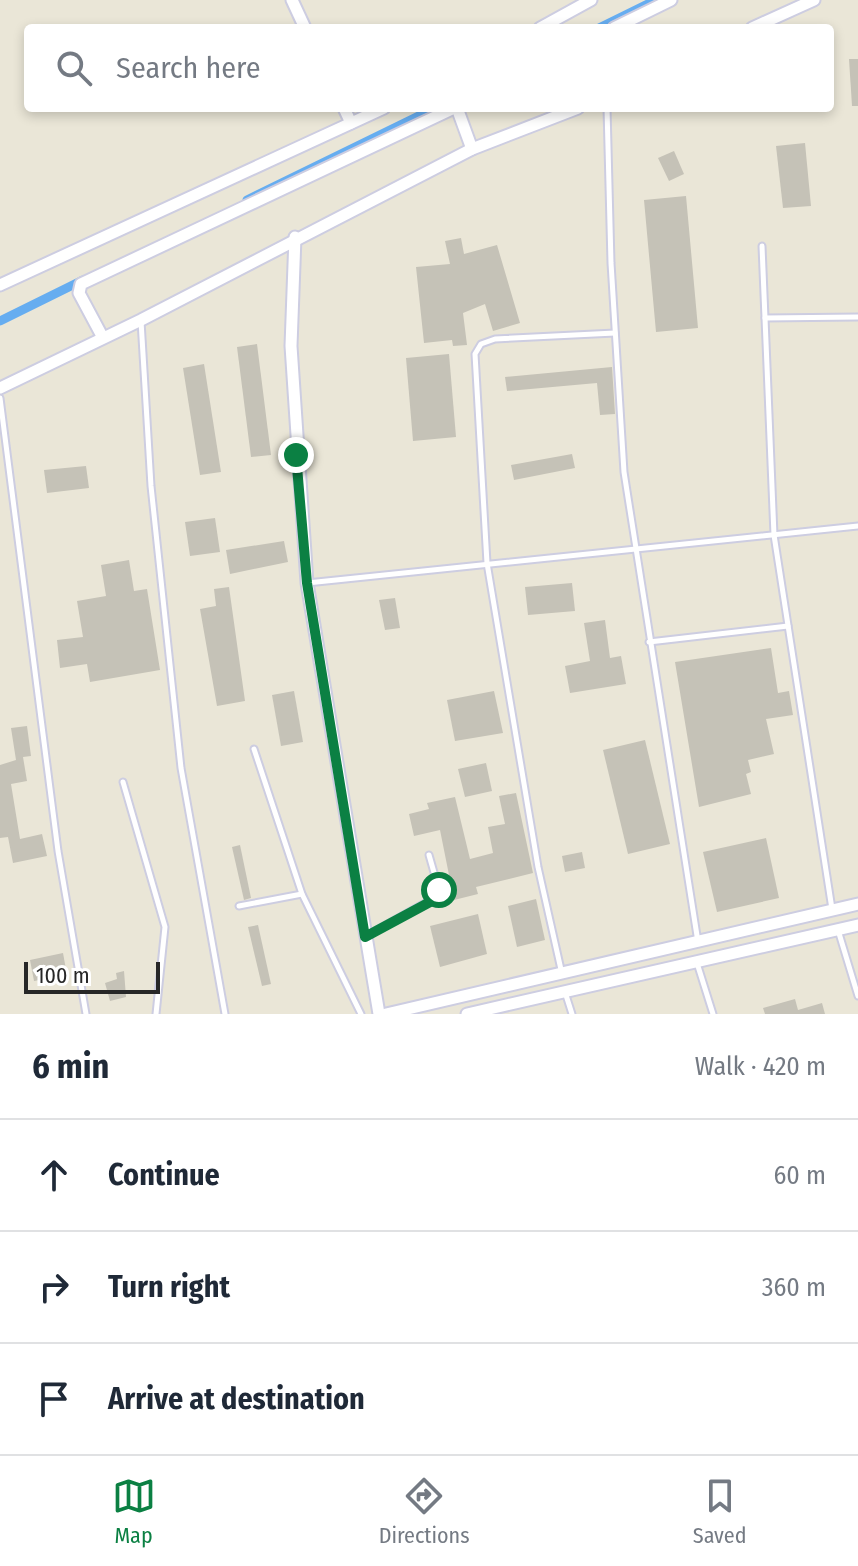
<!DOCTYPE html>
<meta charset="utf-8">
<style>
body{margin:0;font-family:"Fira Sans Condensed",sans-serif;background:#f6f6f7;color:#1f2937}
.scale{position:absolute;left:24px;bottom:20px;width:136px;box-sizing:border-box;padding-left:8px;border:4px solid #272727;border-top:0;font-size:22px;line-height:28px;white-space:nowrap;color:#272727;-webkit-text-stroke:6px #fff;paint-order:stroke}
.stop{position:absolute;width:24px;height:24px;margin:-18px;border:6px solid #0b8043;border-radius:50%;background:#fff}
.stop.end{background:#0b8043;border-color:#fff;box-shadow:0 2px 8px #0008}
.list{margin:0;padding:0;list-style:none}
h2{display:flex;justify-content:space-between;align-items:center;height:104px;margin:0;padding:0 32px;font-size:34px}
h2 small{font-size:26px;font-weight:400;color:#747a83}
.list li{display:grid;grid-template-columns:52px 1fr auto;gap:24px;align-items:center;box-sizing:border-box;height:112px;padding:0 32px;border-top:2px solid #e0e1e3}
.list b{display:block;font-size:30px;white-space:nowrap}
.list em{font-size:26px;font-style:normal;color:#747a83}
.icon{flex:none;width:44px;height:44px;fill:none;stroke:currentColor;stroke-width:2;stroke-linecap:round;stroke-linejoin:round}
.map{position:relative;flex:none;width:858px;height:1014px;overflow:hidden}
.search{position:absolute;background:#fff;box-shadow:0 4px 12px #0003;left:24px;right:24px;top:24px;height:88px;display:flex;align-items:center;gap:20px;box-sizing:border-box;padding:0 28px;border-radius:8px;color:#747a83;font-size:30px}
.sheet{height:440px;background:#fff}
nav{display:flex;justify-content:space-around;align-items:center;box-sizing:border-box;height:112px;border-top:2px solid #e0e1e3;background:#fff;font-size:22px;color:#747a83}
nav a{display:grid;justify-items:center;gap:4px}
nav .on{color:#0b8043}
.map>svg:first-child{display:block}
</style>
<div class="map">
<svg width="858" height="1014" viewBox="0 0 858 1014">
<rect width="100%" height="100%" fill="#eae6d7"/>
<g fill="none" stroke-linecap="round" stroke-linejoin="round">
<g stroke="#66adf0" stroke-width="9">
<polyline points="599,28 656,0"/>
<polyline points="247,200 435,108"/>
<polyline points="0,321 83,280"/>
</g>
</g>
<g fill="#c5c2b7">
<polygon points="849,59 858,59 858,106 852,106"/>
<polygon points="805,143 811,206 783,208 776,146"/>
<polygon points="674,151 684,174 669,181 658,158"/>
<polygon points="686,196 698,328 656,332 644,200"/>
<polygon points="461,238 464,254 497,245 520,323 493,331 485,304 463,313 467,345 453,346 452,340 424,343 416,267 450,264 445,241"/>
<polygon points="257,344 271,455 251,457 237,347"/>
<polygon points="449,354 456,437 413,441 406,358"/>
<polygon points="204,364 221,472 200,475 183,368"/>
<polygon points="612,367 615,414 600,415 597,383 507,391 505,377"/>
<polygon points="572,454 575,468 514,480 511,465"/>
<polygon points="86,466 89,488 47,493 44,470"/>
<polygon points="215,518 220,552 190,556 185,522"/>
<polygon points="284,541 288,562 230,574 226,550"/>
<polygon points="129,560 134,591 147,589 160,670 90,682 87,664 60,668 57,640 83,637 77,601 106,596 101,565"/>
<polygon points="572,583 575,611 528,615 525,587"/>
<polygon points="229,587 245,701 217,706 200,609 216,606 214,589"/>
<polygon points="395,598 400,628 385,630 379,600"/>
<polygon points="605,620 610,658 621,656 626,684 570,693 565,666 590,661 584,623"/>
<polygon points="771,648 778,693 789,691 793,715 766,719 774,754 748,760 751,772 746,774 751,794 699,807 675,662"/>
<polygon points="294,691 303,742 281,746 272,695"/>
<polygon points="494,691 503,733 455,741 447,700"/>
<polygon points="27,726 31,756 23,757 27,781 11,784 20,839 42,834 47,856 13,863 8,837 0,838 0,765 16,760 11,728"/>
<polygon points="645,740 670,844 628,854 603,750"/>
<polygon points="486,763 492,791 465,797 458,769"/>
<polygon points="516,793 533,873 476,887 478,894 454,900 440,830 414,836 409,814 429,809 427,803 455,797 470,859 493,853 488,827 505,824 499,796"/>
<polygon points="766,838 779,898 717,912 703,852"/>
<polygon points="240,845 251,898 244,900 232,847"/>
<polygon points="582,852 585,868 565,872 562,856"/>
<polygon points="536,899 545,940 517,947 508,906"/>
<polygon points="478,914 487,954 440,967 430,926"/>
<polygon points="258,925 271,984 262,986 248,927"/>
<polygon points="63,953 67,975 34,981 30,960"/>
<polygon points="124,971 126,997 110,1001 105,983 117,979 116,973"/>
<polygon points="795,999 798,1010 822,1003 825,1014 765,1014 763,1008"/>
</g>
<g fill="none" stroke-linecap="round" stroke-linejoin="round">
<g stroke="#cdcde1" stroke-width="9">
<g id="lane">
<polyline points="607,108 611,263 624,472 698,942"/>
<polyline points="762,246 774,535 832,909"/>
<polyline points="765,318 858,317"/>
<polyline points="141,321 151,486 181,768 225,1014"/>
<polyline points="0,398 58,851 86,1014"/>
<polyline points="307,583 858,526"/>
<polyline points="649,642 788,626"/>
<polyline points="254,749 302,894 361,1014"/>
<polyline points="123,782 165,927 156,1014"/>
<polyline points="239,906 302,894"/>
<polyline points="838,930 858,996"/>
<polyline points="366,936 436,897 439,890 429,855"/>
<polyline points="697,963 713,1014"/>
<polyline points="562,974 538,867 487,563 475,354 481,344 495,339 615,333"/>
<polyline points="565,992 572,1014"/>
</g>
</g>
<g stroke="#cdcde1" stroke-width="15">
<g id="street">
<polyline points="292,0 305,28"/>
<polyline points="540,28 591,0"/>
<polyline points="614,28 671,0"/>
<polyline points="752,28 814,0"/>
<polyline points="344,108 351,123"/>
<polyline points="457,108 472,149"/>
<polyline points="295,237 291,346 307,583 379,1014"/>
<polyline points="0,285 384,108"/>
<polyline points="102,336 79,293 81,284 454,108"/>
<polyline points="0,388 141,320 472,149 578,108"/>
<polyline points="386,1014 858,904"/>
<polyline points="467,1014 858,925"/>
</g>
</g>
<use href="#lane" stroke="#fff" stroke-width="5"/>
<use href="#street" stroke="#fff" stroke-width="11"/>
</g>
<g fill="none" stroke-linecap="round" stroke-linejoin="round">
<polyline stroke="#0b8043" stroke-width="10" points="296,455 307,583 365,937 430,902 439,890"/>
</g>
</svg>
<div class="scale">100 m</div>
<div class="stop" style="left:439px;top:890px"></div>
<div class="stop end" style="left:296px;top:455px"></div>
<div class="search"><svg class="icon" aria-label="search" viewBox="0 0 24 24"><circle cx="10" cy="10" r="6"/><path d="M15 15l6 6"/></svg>Search here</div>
</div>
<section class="sheet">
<h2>6 min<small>Walk · 420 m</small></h2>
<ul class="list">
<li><svg class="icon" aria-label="ahead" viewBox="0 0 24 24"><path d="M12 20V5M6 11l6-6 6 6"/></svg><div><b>Continue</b></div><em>60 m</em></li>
<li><svg class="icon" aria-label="right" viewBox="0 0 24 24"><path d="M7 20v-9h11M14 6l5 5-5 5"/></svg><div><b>Turn right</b></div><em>360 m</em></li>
<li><svg class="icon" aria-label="arrive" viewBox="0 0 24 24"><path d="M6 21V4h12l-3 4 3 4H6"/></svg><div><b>Arrive at destination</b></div></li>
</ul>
</section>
<nav>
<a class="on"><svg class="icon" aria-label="map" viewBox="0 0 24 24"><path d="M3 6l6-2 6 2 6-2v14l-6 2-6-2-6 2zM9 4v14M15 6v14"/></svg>Map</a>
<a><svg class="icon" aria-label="directions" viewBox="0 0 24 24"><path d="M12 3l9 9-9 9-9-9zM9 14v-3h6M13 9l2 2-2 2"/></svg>Directions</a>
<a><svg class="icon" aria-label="saved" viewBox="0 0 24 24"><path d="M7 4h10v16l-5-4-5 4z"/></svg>Saved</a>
</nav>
